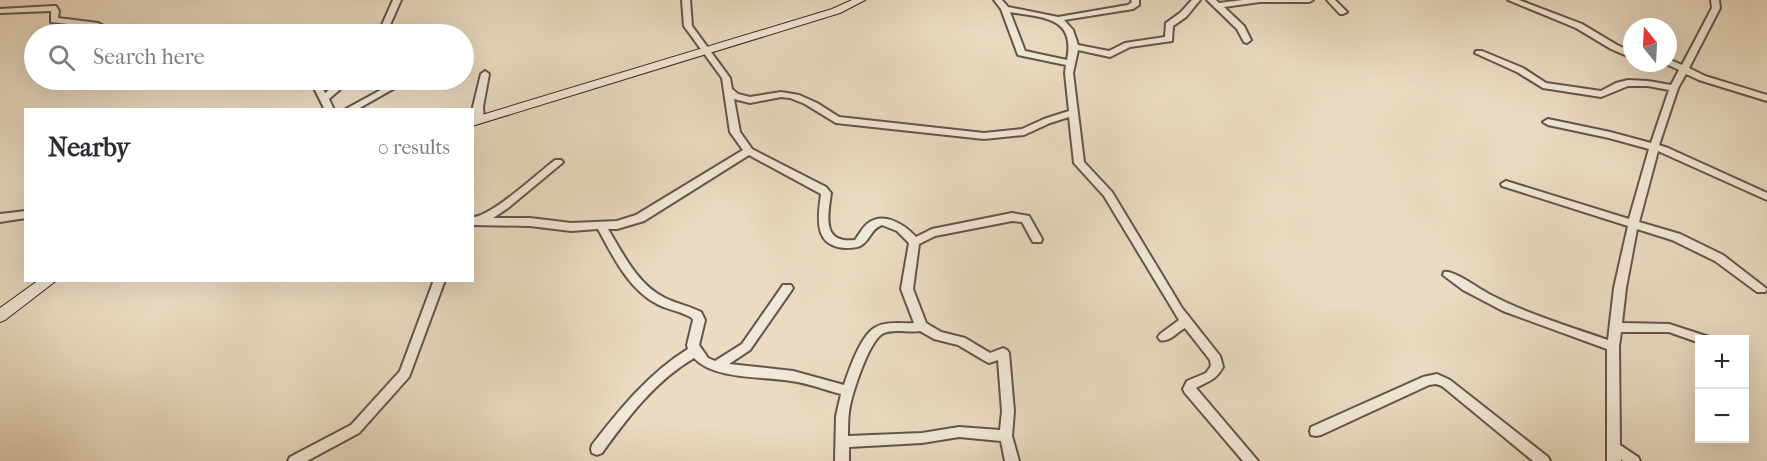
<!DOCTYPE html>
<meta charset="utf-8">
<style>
body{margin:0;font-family:"IM FELL French Canon",serif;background:#f7f7f7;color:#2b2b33}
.controls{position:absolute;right:18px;bottom:18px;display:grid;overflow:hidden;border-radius:0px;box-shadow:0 6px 24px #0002}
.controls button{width:54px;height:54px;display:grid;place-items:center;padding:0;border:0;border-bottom:2px solid #e1e1e2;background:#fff;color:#2b2b33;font:30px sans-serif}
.compass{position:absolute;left:1623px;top:18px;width:54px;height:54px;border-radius:50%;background:#fff;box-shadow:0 6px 24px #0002;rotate:342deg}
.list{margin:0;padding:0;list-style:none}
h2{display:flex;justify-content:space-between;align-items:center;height:78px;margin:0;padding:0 24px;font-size:26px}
h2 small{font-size:20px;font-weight:400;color:#7c7c81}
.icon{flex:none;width:33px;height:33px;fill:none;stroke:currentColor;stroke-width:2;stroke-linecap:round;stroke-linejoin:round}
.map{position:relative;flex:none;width:1767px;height:461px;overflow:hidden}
.search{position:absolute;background:#fff;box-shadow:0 6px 24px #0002;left:24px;top:24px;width:450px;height:66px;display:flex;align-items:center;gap:15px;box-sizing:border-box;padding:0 21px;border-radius:33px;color:#7c7c81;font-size:22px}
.panel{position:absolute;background:#fff;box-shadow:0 6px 24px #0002;left:24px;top:108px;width:450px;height:174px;border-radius:0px}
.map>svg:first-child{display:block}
</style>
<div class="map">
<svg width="1767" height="461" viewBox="0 0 1767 461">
<rect width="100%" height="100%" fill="#eadbc2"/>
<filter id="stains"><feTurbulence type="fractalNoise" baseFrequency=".00333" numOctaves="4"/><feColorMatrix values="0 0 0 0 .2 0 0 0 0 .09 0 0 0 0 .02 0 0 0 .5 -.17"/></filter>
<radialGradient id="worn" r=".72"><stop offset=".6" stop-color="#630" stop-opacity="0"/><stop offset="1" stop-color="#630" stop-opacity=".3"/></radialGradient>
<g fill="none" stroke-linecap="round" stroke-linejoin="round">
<g stroke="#645549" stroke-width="4">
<g id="minor">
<polygon points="393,0 401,0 386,34 378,34"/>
<path d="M682 0H690L692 26 730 78 732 89 738 94 750 97 781 92 799 95 817 103 839 117 984 133 1022 129 1044 119 1069 111 1065 73 1066 65 1018 55 1001 9 994 0H1002L1008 7 1058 17 1128 5 1132 2 1131 0H1139V5L1133 9 1064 20 1073 30 1078 45 1109 51 1125 43 1165 37 1166 23 1180 13 1192 0H1200L1186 17 1173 26 1172 41 1130 47 1110 57 1078 50 1073 73 1084 162 1112 192 1182 308 1220 356 1223 367C1215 381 1208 381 1196 388L1258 461H1243L1185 393 1183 389 1187 381 1206 373 1211 366 1210 360 1185 328C1177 332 1169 343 1160 340L1158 337 1160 334 1179 320 1104 196 1074 163 1069 117 1050 123 1024 135 984 139 836 123 805 104 790 98 781 97 750 103 734 99 740 132 752 149 826 187 831 193C828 215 821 244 855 240 859 235 862 228 867 224 883 211 904 224 916 237L932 229 1012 213 1029 216 1042 239 1041 242H1033L1022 222 1012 221 935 236 919 244 913 289 926 323 941 332 965 338 990 353 1003 348 1007 350 1009 353 1014 411 1012 436 1019 461H1005L1001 441 959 437 922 443 849 447V461H835L836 416 841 394C825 390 808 383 791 381 763 376 714 380 694 358 655 381 628 417 602 453L597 455 592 453 591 449 592 445C620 409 649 373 688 349L687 345 693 320 692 318C681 311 668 310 657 304 628 289 613 256 598 229L571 231 530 226 472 225V217C490 218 539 172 555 160H561L563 162 561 164 508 208 493 218H530L571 223 617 221 636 215 743 150 730 132 722 78 684 26ZM1010 12C1042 18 1076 16 1067 60L1025 51ZM749 155 821 194C818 217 813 246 845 248 851 248 859 248 863 244 871 238 871 229 882 225L897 231 909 243 901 289 914 323C902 324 887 321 876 327 861 334 849 370 844 385L793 371 729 364 750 350 791 291 793 288 791 285H783L742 344 715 361 708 358 699 345 705 320 701 312C690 306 677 304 665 298 638 285 623 254 608 229H617L644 221ZM920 331 934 339 958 345 985 361 989 363 998 360 1002 411 1000 430 959 427 922 433 848 436C848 428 848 420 849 412 851 396 868 343 882 334 892 328 909 333 920 331Z"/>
<polygon points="1207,0 1216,0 1219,3 1243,0 1313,0 1309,2 1260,2 1224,7 1244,26 1251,40 1247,43 1244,42 1237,29"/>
<polygon points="1327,0 1335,0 1347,12 1343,14 1340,14"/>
<polygon points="1508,0 1519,0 1582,24 1617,45 1632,52 1632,58 1611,49 1576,28"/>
<path d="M1711 0H1719L1720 8 1689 68 1705 76 1767 95V101L1699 80 1686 74 1678 88 1659 145 1668 148 1767 193V200L1658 151 1639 222 1680 234 1723 255 1767 289 1765 292H1757L1715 261 1672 240 1637 229 1626 288 1622 323 1669 324 1709 337 1711 340H1700V343L1669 332H1621L1619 346 1620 445 1638 457 1640 461H1623L1621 459V461H1607V349L1503 311 1463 290 1443 275 1444 272C1454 270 1479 289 1489 294 1527 314 1568 326 1608 340L1614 288 1628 226 1502 186 1501 184 1506 181 1629 219 1649 149 1609 138 1548 125 1543 122 1548 119 1610 132 1651 143 1669 90 1648 86H1628L1601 97 1543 88 1517 72 1475 53 1476 51H1482L1523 68 1546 83 1601 91 1616 83 1628 80 1648 81 1671 85 1679 70 1664 63H1668V59L1682 65 1712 8Z"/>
<polygon points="53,6 56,6 59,11 58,18 98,23 120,34 110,34 93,27 51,22 51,11 0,13 0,9"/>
<polygon points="228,28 237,29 239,34 231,34 228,32 150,34 154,32"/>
<polygon points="485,71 489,74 483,107 484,120 479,123 474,120 473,107 481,74"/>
<polygon points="241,80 263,80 262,82 244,85"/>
<polygon points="310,80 318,80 325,93 342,80 351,80 329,99 334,110 325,110"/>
<polygon points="399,80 409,80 356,110 344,110"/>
<polygon points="26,211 26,218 0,222 0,214"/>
<polygon points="434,280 445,280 409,377 359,433 307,461 288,461 290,457 351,425 400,371"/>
<polygon points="1437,374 1450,380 1548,457 1550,461 1533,461 1442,386 1436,384 1429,385 1321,435 1316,436 1311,435 1310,431 1311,427 1423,377"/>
</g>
</g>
<g stroke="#372821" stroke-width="2">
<g id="secondary">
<polygon points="852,0 865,0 840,13 472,126 472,118 832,9"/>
<polygon points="39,280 57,280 5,320 0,322 0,308"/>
</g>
</g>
<use href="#minor" fill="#f1e8d7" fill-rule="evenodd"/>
<use href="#secondary" fill="#f1e8d7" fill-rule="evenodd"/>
</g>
<rect width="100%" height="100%" filter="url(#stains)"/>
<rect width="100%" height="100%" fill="url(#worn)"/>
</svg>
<div class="controls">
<button>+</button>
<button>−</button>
</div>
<svg class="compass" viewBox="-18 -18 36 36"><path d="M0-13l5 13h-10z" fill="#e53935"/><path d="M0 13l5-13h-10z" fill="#7c7c81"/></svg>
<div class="search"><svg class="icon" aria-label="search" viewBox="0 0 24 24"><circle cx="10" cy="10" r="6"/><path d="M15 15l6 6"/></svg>Search here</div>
<section class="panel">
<h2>Nearby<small>0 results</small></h2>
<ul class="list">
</ul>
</section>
</div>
